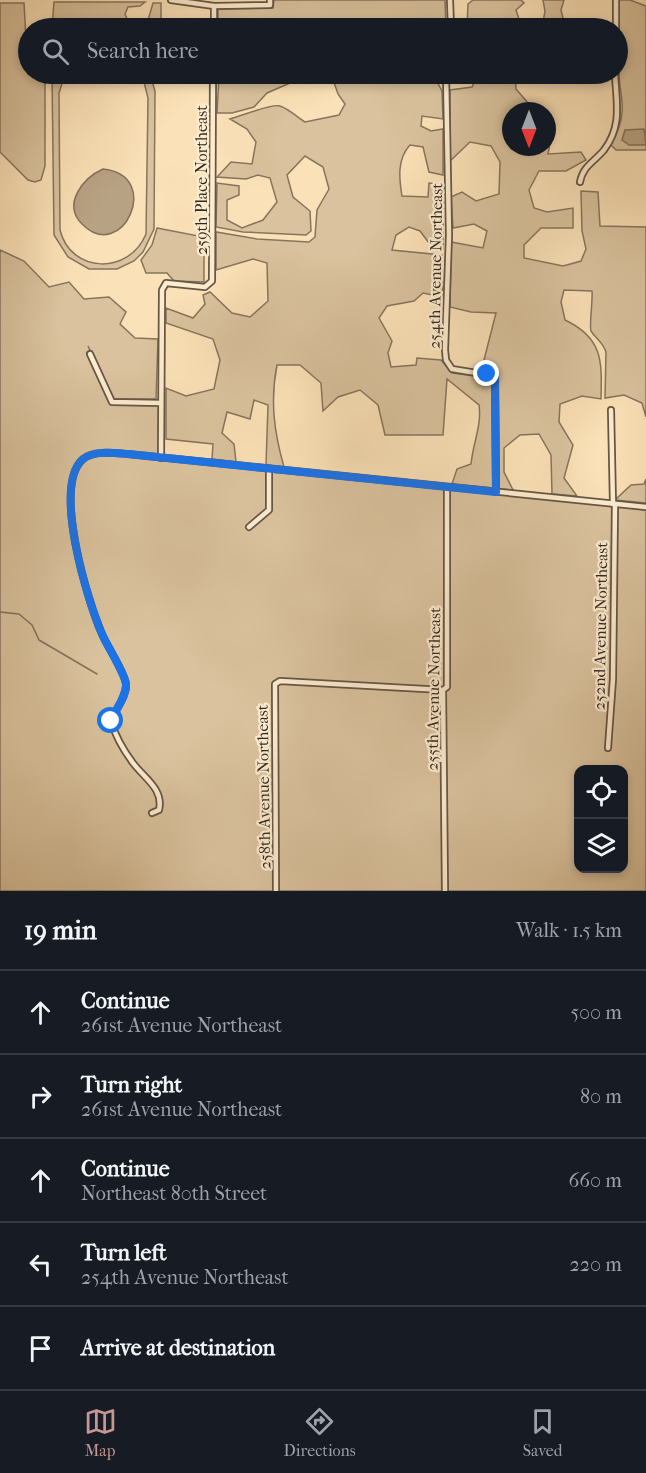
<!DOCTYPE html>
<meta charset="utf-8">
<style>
body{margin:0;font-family:"IM FELL French Canon",serif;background:#20242c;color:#f1f3f6}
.controls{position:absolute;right:18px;bottom:18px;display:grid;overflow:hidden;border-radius:12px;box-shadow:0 3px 9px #0003}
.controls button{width:54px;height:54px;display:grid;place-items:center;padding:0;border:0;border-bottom:2px solid #363941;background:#171b24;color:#f1f3f6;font:30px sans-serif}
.compass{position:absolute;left:502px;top:102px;width:54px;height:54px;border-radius:50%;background:#171b24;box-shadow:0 3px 9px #0003;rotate:180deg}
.stop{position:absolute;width:18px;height:18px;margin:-14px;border:4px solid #1a73e8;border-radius:50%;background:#fff}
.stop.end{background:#1a73e8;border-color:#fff;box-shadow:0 2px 6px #0008}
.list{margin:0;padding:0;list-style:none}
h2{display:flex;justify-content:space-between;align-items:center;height:78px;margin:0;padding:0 24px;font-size:26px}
h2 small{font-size:20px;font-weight:400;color:#9ea1a6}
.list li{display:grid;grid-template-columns:39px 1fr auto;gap:18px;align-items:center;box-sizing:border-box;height:84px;padding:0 24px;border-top:2px solid #363941}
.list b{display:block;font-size:22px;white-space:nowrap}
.list p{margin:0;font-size:20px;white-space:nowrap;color:#9ea1a6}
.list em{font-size:20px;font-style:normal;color:#9ea1a6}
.icon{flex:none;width:33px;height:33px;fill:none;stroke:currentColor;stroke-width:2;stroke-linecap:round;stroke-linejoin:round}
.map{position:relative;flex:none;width:646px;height:891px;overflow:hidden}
.search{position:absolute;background:#171b24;box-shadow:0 3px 9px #0003;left:18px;right:18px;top:18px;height:66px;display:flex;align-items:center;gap:15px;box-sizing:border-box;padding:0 21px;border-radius:33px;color:#9ea1a6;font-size:22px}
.sheet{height:498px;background:#171b24}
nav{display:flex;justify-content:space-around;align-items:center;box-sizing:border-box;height:84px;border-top:2px solid #363941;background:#171b24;font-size:16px;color:#9ea1a6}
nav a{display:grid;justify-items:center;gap:3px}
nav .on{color:#c59692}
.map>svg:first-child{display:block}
</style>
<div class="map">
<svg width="646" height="891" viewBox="0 0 646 891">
<rect width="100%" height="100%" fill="#fbe1b7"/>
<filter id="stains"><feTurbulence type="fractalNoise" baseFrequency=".00333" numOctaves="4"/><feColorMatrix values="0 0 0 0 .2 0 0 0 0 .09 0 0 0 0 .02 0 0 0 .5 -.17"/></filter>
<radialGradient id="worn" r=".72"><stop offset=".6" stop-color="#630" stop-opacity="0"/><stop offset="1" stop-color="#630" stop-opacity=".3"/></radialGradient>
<g fill="#d9c29d" stroke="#86755d" stroke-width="1.5" fill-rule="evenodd">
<polygon points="274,0 445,0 446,28 218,28 218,9 273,8"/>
<polygon points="473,0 521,0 524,3 516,10 522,28 467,28 468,4"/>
<polygon points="543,0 564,0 561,10 565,26 585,21 584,28 542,28 545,11"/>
<path d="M618 0H630L646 6V150H616L611 145C616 134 622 123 622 112 624 93 614 77 623 58L618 43Z"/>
<polygon points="54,2 145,2 140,6 128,7 125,14 131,28 52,28"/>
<polygon points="0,3 24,3 28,74 45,74 45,166 41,180 35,182 28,180 0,152"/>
<polygon points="153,3 161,3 161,28 147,28 152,23 148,20"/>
<path d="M52 74H65L59 93 60 230C71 274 129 275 146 234L148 98 142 74H150L155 91 154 229 143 252 134 261 117 269H89L68 257 54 235Z"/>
<polygon points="263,74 299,74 290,83 267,93 254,107 232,113 217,113 219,76 261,80"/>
<path d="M331 74H415V81L436 80 442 91 443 119 422 116 421 126 431 131 443 129V175L429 172 423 147 410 145C397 159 399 178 402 196L428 197 429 183 443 185V249L432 247 420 231 409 227 396 235 392 250 442 255 443 297 423 293 414 301 387 306 379 318 392 341 388 353 391 367 416 365 417 358 441 360 452 373 492 378 493 488 452 484 457 469 471 464C473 443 482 425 479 405L447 379 443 435H385L378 405 360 390 338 397 323 411 321 383 300 365H277C270 400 274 432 284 467L266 465 268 405 254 400 250 419 227 412 222 433 234 444 236 462 212 459 213 444 166 439V388L186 396 214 389 220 360 213 339 166 323V308L193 318 205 304 203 295 210 292 232 313 250 317 268 301 267 263 253 259 216 270V232L257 239 309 242 315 237 317 210 329 189 323 167 305 156 287 175 293 197 310 211 311 231 306 235 243 232 216 227 217 183 239 186V195L227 200V220L242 228 263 220 277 202 270 178 258 175 246 179 217 177 231 162 252 164 256 142 247 129 230 119C241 116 273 103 280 106 289 109 297 117 305 122L339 115 345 104 338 94Z"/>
<path d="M478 74H515L516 89 528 103 519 111H511C511 125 507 136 511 149L533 153 535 147H547V133H552L548 154 581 152 586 160 566 171H539L529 190 534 208 547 212 573 208V228H541L524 245V258L563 266 581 261 586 249 582 231 581 191 598 192 600 226 646 227V417L642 403 624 395 605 398 606 352C603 342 596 339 591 331 589 327 593 300 592 291L564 290 561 302 565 320C603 338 602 361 601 399L582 396 560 404 559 422 573 445 564 478 577 496 552 494 551 455 539 434 520 435 504 448V472L513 490 499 489 498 374 489 371 484 360 496 313 471 312 450 307 451 242 483 248 487 231 474 224 453 228 451 197 462 192 476 201 499 194 500 162 491 146 470 142 450 161V90L472 87Z"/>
<polygon points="157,228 204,237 204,282 174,281 167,273 146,273 141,260 152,245"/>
<path d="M0 250 24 261 49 287 69 282 84 299 109 297 126 312 120 324 135 338 158 339 156 399H114L88 346 112 402 161 403V458L646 507V891H0ZM578 770H624V868H578Z"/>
<polygon points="646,479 646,503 615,500 631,485 644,484"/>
</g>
<g fill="#b7a283" stroke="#83715a" stroke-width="1.5">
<polygon points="644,129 646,145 629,145 622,140 625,130"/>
<path d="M103 169C164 175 122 265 82 224 62 204 83 178 103 169Z"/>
</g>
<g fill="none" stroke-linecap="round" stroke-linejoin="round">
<polyline stroke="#83715a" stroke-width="1.5" points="0,612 19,614 32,625 39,640 97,674"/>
<g stroke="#665644" stroke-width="8">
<g id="street">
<polyline points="171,0 214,6 270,5 270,0"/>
<polyline points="450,0 451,28"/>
<polyline points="214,28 214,6"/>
<polyline points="616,28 616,0"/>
<polyline points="446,74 449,235 445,350 446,360 452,369 495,376 496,492"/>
<path d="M580 182C583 166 594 162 604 150 623 125 616 101 615 74"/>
<polyline points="90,354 112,402 161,403"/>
<polyline points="611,410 613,504"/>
<polyline points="161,458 162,290 166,283 205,287 212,281 213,74"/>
<polyline points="249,527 269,510 269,469"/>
<polyline points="608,748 613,679 615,504"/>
<path d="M152 813 159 810C164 789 144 778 133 763 124 751 115 735 111 721 115 710 127 696 126 684 124 671 108 648 102 634 88 602 52 486 83 459 94 450 115 453 128 454L646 507"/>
<polyline points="276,891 275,684 280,681 443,690"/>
<polyline points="445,891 443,690 447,687 447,487"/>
</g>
</g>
<use href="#street" stroke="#fcecd0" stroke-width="4.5"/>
</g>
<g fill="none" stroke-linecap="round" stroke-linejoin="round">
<path stroke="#1a73e8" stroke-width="8" d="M111 721C115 710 127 696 126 684 124 671 108 648 102 634 88 602 52 486 83 459 94 450 115 453 128 454L496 492 495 376 487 374"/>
</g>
<g text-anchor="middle" stroke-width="4.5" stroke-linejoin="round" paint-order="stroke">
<g font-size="16" fill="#34281d" stroke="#fcecd0">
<text transform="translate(201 180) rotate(-90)" y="6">259th Place Northeast</text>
<text transform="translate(435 266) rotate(-89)" y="6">254th Avenue Northeast</text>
<text transform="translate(600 626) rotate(-89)" y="6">252nd Avenue Northeast</text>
<text transform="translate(433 689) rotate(-89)" y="6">255th Avenue Northeast</text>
<text transform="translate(263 787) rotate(-91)" y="6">258th Avenue Northeast</text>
</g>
</g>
<rect width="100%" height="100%" filter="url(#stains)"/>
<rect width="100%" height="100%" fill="url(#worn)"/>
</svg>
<div class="controls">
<button><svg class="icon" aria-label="locate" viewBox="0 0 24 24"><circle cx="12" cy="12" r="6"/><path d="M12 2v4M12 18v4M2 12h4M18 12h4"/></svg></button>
<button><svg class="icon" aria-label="layers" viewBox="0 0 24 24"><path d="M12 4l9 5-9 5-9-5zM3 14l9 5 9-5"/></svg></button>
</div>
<svg class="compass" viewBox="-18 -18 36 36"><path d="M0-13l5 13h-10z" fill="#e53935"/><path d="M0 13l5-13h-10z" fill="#9ea1a6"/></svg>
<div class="stop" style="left:111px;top:721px"></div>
<div class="stop end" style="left:487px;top:374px"></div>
<div class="search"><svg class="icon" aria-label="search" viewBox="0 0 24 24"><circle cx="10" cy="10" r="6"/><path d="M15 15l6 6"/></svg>Search here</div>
</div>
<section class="sheet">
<h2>19 min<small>Walk · 1.5 km</small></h2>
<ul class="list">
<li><svg class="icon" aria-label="ahead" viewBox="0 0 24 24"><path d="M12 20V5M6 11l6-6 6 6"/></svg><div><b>Continue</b><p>261st Avenue Northeast</p></div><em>500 m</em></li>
<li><svg class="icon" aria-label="right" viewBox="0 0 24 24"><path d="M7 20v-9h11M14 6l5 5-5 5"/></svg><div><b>Turn right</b><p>261st Avenue Northeast</p></div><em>80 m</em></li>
<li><svg class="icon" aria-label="ahead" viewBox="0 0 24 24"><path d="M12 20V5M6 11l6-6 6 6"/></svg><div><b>Continue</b><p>Northeast 80th Street</p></div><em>660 m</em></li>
<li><svg class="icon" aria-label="left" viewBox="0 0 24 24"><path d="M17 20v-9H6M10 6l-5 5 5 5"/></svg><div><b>Turn left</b><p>254th Avenue Northeast</p></div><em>220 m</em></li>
<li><svg class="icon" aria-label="arrive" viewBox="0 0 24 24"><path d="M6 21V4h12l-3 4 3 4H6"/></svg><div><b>Arrive at destination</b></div></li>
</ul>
</section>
<nav>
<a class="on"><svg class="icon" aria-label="map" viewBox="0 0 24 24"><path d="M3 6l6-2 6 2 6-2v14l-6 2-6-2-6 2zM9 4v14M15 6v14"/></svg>Map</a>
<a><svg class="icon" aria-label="directions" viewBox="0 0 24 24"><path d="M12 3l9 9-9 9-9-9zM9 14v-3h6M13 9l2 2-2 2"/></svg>Directions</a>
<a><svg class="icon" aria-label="saved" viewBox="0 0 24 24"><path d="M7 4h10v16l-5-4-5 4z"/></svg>Saved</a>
</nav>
